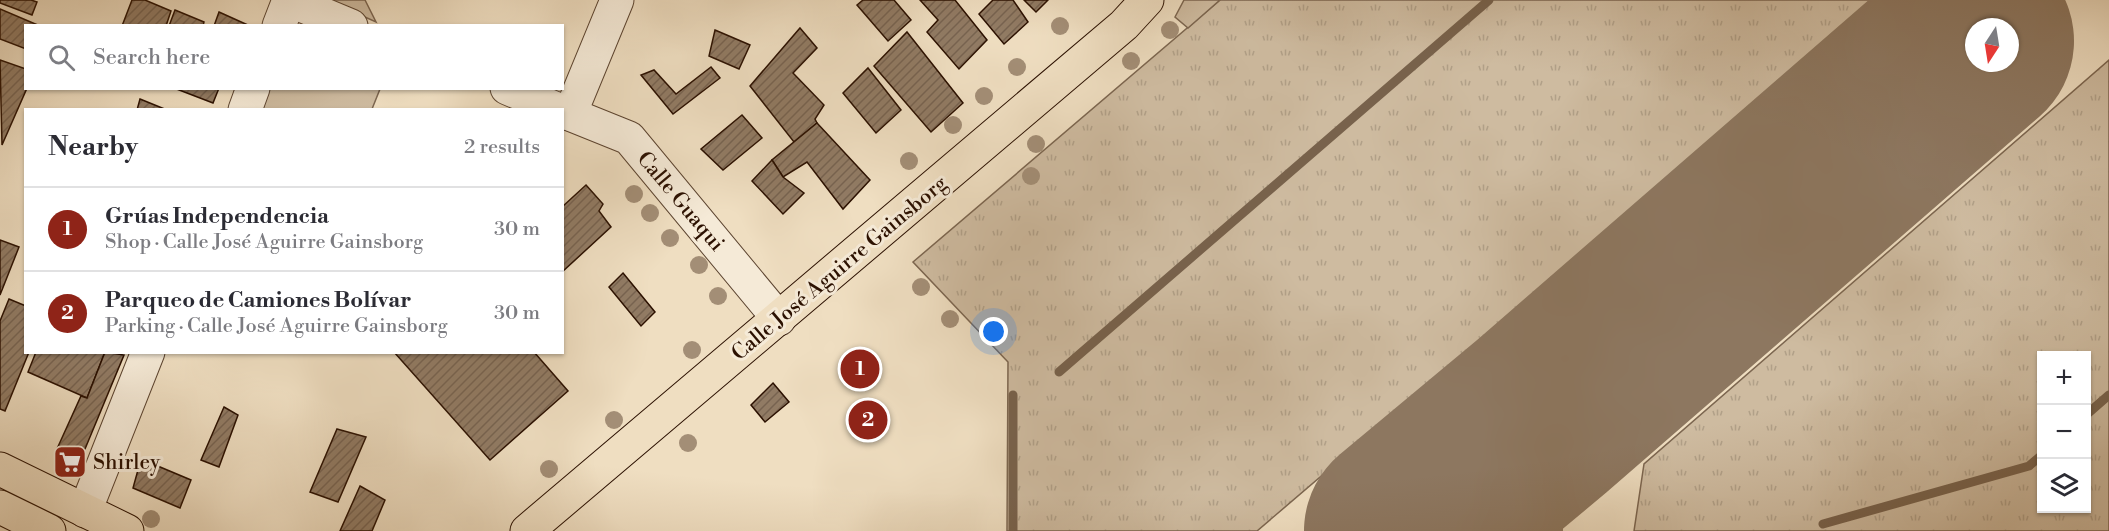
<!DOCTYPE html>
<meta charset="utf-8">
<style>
body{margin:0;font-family:"Libre Bodoni",serif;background:#f2f2f3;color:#2b2b33}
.controls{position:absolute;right:18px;bottom:18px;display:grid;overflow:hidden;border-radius:0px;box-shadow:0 2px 4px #0004}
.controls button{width:54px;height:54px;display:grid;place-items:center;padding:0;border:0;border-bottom:2px solid #e1e1e2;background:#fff;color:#2b2b33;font:30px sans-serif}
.compass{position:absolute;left:1965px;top:18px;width:54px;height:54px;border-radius:50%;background:#fff;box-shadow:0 2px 4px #0004;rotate:192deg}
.you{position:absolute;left:994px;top:332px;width:21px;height:21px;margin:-15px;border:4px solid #fff;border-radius:50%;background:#1a73e8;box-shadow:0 0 0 9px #1a73e833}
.badge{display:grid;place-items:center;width:39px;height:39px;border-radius:50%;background:#8f2418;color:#fff;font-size:20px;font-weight:700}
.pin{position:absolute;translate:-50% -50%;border:3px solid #fff;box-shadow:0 2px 6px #0006}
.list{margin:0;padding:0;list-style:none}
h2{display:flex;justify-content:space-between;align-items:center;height:78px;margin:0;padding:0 24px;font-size:26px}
h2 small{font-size:20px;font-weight:400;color:#7c7c81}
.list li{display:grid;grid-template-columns:39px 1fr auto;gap:18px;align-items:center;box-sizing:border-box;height:84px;padding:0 24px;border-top:2px solid #e1e1e2}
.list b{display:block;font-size:22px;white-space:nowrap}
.list p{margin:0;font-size:20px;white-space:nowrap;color:#7c7c81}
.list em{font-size:20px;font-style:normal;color:#7c7c81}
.icon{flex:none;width:33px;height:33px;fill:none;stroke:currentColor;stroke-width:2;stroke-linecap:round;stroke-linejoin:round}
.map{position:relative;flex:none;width:2109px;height:531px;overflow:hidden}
.search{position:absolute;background:#fff;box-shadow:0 2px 4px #0004;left:24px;top:24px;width:540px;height:66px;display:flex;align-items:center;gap:15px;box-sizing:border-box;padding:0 21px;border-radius:0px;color:#7c7c81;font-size:22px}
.panel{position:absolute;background:#fff;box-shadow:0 2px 4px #0004;left:24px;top:108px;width:540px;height:246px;border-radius:0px}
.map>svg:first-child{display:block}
</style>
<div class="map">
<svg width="2109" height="531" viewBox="0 0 2109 531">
<defs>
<pattern id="grass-tufts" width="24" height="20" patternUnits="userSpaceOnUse" patternTransform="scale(1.5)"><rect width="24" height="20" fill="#cebba0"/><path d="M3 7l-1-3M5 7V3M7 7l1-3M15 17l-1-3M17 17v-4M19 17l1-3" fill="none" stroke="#b1a088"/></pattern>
<pattern id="building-hatch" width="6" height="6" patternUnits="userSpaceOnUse" patternTransform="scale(1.5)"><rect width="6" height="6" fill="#917b64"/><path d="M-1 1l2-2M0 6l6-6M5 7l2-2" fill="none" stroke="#776350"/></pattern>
</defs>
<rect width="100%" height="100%" fill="#efdec1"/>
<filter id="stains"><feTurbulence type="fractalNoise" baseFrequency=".00333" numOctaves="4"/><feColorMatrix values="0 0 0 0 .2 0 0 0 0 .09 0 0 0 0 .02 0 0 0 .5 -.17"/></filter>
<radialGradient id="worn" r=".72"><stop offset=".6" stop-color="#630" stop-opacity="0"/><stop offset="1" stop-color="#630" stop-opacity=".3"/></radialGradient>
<g fill="url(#grass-tufts)" stroke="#7c6650" stroke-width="1.5" fill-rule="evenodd">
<polygon points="1220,0 1878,0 1257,531 1007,531 1008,362 913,262"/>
<path d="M2109 60V531H1634L1644 464ZM2042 356H2086V508H2042Z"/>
</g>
<g fill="#cebba0" stroke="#7c6650" stroke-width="1.5">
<polygon points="327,0 365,0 376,22"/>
<polygon points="1184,0 1220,0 1188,28 1175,17"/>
<polygon points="268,89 380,89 372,109 260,110"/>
</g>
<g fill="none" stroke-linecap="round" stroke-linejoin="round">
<g stroke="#78624c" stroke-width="9">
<polyline points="1059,372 1489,0"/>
<polyline points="2086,415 2109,395"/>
<polyline points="1823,524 2029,466 2042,455"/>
<polyline points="1013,531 1013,395"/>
</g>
<path stroke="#8d7760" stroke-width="80" d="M1523 531C1520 483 1523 460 1542 416"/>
<polyline stroke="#8d7760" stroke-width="200" points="1404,531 1542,416 1974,41"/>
</g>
<g fill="url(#building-hatch)" stroke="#2b1000" stroke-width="1.5">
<polygon points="0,0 31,0 37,2 32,15 0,3"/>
<polygon points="132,0 145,0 171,11 166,26 122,26"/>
<polygon points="863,0 894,0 911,20 888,41 857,5"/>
<polygon points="920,0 955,0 987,40 959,69 927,32 938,20"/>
<polygon points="993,0 1013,0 1028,22 1004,44 979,14"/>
<polygon points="1024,0 1048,0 1036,12"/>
<polygon points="0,9 40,26 26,26 26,49 0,39"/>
<polygon points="175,10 204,22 203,26 169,26"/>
<polygon points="219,12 250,26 214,26"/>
<polygon points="800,28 817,48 793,73 824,105 815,119 817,123 794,142 750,86"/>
<polygon points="715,30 750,45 739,69 709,56"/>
<polygon points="907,32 963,103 931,132 874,66"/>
<polygon points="0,60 26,69 27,88 2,145"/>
<polygon points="711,67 720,78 673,114 641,75 654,70 676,94"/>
<polygon points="868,68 901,110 876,133 843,93"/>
<polygon points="174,88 219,88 213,103"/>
<polygon points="140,99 167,110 137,110"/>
<polygon points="742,115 762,138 723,170 701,149"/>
<polygon points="817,123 870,180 843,209 807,162 783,177 772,160"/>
<polygon points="772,160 783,177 804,193 783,214 752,181"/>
<polygon points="586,185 603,204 599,211 611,227 562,272 562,207"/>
<polygon points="0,240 19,247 0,295"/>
<polygon points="623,273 655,312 641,326 609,287"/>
<polygon points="9,299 26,306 26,352 29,352 5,411 0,409 0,321"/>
<polygon points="36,352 105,352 87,398 28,372"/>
<polygon points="105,352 124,355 85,449 68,456 56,451 81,396 87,398"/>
<polygon points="394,352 534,352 568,391 490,460"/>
<polygon points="773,383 789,402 765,422 751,405"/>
<polygon points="224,407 238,415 219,467 201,460"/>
<polygon points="337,429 366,437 338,502 310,492"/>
<polygon points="141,459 191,480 180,508 133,488"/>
<polygon points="360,486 385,500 372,531 340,531"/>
</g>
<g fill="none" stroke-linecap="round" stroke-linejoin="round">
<g stroke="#5c4430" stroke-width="35">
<g id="minor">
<polyline points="289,0 351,26"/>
<polyline points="279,26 289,0"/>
<polyline points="507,88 559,110"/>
<polyline points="245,110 253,88"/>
<polyline points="562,111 629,138 779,319"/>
<polyline points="570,114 617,0"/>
<polyline points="85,511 148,352"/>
</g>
</g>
<g stroke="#2b1000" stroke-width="35">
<g id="primary">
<polyline points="0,469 127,531"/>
<polyline points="0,507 49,531"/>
</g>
</g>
<g stroke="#2b1000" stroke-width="35">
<polyline id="trunk" points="527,531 1124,25 1147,0"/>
</g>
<use href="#minor" stroke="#f5ead7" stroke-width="33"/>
<use href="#primary" stroke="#efdec1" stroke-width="33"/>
<use href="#trunk" stroke="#efdec1" stroke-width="33"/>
</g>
<g fill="#a38e76">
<circle cx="1060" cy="26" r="9"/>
<circle cx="1170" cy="30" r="9"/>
<circle cx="1131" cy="61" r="9"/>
<circle cx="1017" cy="67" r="9"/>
<circle cx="984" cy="96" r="9"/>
<circle cx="953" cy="125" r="9"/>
<circle cx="1036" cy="144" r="9"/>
<circle cx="909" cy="161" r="9"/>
<circle cx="1031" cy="176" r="9"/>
<circle cx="634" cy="194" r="9"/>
<circle cx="650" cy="213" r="9"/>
<circle cx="670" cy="238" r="9"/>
<circle cx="699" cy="265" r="9"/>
<circle cx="921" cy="287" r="9"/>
<circle cx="718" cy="296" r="9"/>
<circle cx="950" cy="319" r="9"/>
<circle cx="692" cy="350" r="9"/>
<circle cx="614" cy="420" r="9"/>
<circle cx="688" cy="443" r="9"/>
<circle cx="549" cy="469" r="9"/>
<circle cx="151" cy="519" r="9"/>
</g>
<defs>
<g id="supermarket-square" transform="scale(1.725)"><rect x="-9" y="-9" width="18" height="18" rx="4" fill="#8f2418" stroke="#f5ead7"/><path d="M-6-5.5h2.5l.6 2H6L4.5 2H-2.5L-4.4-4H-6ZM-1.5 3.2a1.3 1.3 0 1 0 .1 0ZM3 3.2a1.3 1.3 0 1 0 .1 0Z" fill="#fff"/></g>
</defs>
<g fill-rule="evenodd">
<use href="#supermarket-square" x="70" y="462"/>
</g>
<g text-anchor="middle" stroke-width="6" stroke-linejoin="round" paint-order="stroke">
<g font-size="21" fill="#2b1000" stroke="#f5ead7">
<text transform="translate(681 201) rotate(50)" y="7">Calle Guaqui</text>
<text transform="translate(839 268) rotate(-40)" y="7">Calle José Aguirre Gainsborg</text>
</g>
<g font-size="21" fill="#2b1000" stroke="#f5ead7" text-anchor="start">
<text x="93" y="469">Shirley</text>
</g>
</g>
<rect width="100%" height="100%" filter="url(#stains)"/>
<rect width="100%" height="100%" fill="url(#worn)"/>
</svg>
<div class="controls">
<button>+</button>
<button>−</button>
<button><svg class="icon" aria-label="layers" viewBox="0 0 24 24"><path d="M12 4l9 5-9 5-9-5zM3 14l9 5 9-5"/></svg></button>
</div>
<svg class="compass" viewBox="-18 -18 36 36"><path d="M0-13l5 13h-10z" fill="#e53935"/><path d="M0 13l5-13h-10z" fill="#7c7c81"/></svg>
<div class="you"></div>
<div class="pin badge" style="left:860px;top:369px">1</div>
<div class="pin badge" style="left:868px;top:420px">2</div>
<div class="search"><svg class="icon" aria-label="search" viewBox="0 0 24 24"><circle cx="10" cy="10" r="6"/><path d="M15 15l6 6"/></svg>Search here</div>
<section class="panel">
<h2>Nearby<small>2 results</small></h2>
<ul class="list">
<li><span class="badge">1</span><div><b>Grúas Independencia</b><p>Shop · Calle José Aguirre Gainsborg</p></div><em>30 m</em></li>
<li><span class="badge">2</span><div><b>Parqueo de Camiones Bolívar</b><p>Parking · Calle José Aguirre Gainsborg</p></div><em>30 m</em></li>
</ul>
</section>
</div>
